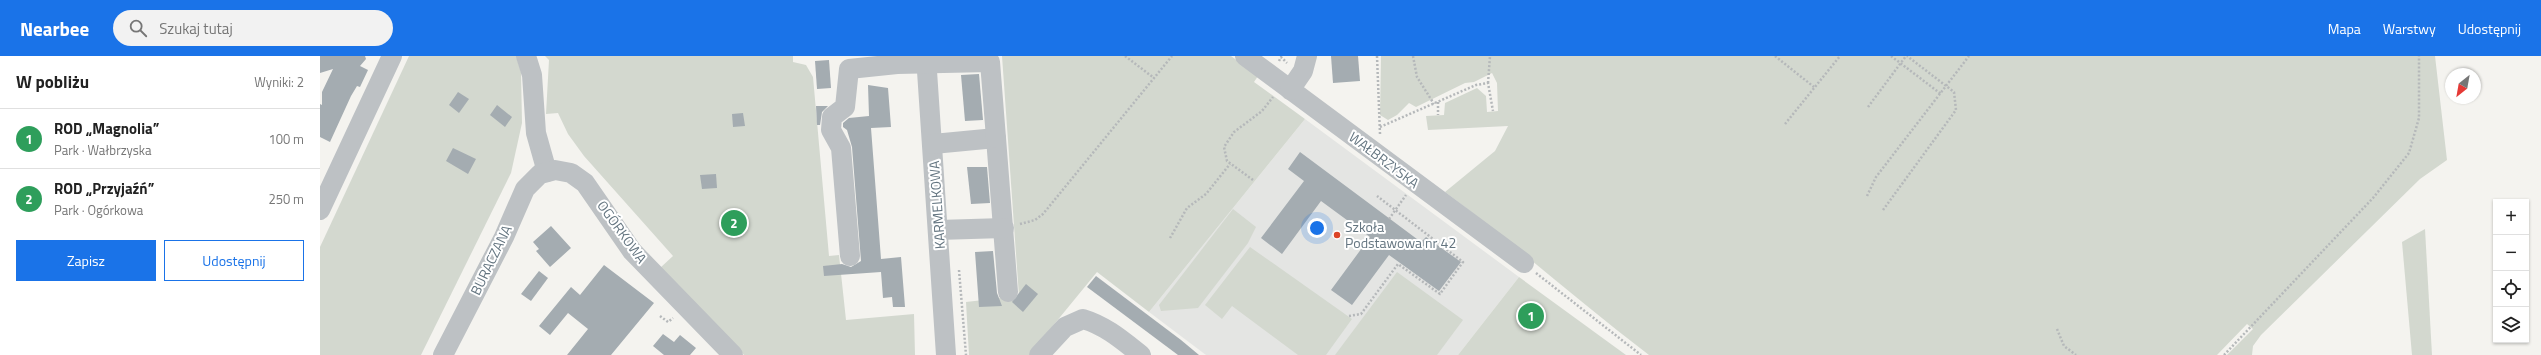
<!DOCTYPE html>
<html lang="pl">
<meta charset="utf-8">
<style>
body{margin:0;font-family:"Titillium Web",sans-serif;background:#f2f2f2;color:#222}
.controls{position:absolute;right:12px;bottom:12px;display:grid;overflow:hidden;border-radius:0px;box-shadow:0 1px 3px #0004}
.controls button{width:36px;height:36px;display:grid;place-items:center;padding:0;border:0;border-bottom:1px solid #e0e0e0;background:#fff;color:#222;font:20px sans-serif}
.compass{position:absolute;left:2125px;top:12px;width:36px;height:36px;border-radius:50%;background:#fff;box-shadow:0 1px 3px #0004;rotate:211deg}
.you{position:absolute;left:997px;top:172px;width:14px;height:14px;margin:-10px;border:3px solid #fff;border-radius:50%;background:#1a73e8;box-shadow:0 0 0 6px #1a73e833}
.badge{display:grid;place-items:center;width:26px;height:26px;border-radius:50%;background:#1a73e8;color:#fff;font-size:13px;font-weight:700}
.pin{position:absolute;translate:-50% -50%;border:2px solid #fff;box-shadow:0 1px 4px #0006}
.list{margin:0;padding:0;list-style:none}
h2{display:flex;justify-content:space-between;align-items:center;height:52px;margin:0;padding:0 16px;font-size:17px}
h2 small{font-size:13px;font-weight:400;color:#767676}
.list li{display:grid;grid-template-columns:26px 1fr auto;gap:12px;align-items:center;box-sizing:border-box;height:60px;padding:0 16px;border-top:1px solid #e0e0e0}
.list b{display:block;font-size:15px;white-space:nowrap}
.list p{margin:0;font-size:13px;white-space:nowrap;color:#767676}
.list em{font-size:13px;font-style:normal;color:#767676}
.actions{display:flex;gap:8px;padding:12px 16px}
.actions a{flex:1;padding:9px 0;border:1px solid #1a73e8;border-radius:0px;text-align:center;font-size:14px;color:#1a73e8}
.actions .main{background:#1a73e8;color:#fff}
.icon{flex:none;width:22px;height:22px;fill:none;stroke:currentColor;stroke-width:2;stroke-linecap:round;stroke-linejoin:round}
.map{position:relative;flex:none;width:2221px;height:299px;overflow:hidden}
header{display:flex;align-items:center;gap:24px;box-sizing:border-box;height:56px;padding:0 20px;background:#1a73e8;color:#fff}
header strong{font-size:19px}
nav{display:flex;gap:22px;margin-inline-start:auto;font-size:14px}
.search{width:280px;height:36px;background:#f2f2f2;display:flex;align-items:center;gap:10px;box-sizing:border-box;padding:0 14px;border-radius:22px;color:#767676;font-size:15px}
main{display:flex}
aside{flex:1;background:#fff}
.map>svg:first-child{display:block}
</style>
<header>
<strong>Nearbee</strong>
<div class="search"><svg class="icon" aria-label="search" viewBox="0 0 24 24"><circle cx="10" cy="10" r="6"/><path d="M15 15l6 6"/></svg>Szukaj tutaj</div>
<nav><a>Mapa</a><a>Warstwy</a><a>Udostępnij</a></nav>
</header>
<main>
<aside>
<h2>W pobliżu<small>Wyniki: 2</small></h2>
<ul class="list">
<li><span class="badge" style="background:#2e9e5b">1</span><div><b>ROD „Magnolia”</b><p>Park · Wałbrzyska</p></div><em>100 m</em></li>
<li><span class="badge" style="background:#2e9e5b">2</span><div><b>ROD „Przyjaźń”</b><p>Park · Ogórkowa</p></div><em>250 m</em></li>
</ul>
<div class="actions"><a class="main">Zapisz</a><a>Udostępnij</a></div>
</aside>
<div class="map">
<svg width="2221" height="299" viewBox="0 0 2221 299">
<rect width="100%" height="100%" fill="#f4f3ef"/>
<polygon fill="#e4e5e3" points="985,63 1199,221 1138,299 886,299 829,256"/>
<g fill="#d3d8cf">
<polygon points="89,0 196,0 201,16 202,67 191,117 101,299 0,299 0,191"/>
<polygon points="225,0 473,0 473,6 486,9 493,21 509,200 519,199 526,264 594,258 595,299 424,299 340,212 353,200 264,100 248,78 238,57 226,58 229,4"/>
<polygon points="682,0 911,0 938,20 934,26 985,63 829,256 777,216 709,299 649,299 646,246 699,240"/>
<path d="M1061 0H2115L2127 104 2100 123 1941 279 1933 290 1932 299H1907L1933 273 1927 268 1897 299H1329C1259 246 1195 188 1125 136L1175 95 1188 70 1108 74 1106 60 1124 59 1125 47 1157 32 1166 40 1167 56 1178 55 1177 27 1172 17 1154 26 1145 27 1096 51 1089 47 1077 59 1068 64 1060 59Z"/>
<polygon points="913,153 936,171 928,187 878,252 841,255 839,249"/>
<polygon points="2105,173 2112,299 2092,299 2082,186"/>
<polygon points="930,191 1032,263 1006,299 978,299 912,250 902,263 885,249"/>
<polygon points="1077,216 1143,264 1117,299 1015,299"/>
<polygon points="1199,221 1306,299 1138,299"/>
</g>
<g fill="#a4acb1">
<polygon points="0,0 45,0 46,3 40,10 48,14 40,31 37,30 31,40 10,86 0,81 0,48 2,49 2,36 13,13 0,17"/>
<polygon points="1011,0 1038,0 1040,25 1013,27"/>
<polygon points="509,4 511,32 497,33 495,5"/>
<polygon points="659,18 663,64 645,65 641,19"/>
<polygon points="548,29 568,32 571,71 551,72 561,203 581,201 585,251 573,251 572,241 563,242 561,216 504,220 503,210 522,208 531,211 541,205 532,91 527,74 523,71 523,67 529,62 549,60"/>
<polygon points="138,36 149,43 139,57 129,49"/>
<polygon points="177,49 192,61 185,71 170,59"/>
<polygon points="496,50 508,50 502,56 500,69 497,69"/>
<polygon points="423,57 425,70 413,71 412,58"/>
<polygon points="133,92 156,103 148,118 126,105"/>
<polygon points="980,96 1101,186 1106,181 1141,206 1119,235 1069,199 1032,249 1011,234 1050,181 1001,145 962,198 941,182 984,125 968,113"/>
<polygon points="647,111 667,111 670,147 651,148"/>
<polygon points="396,118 397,132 382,133 380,119"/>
<polygon points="231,170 251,192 230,211 216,195 219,193 213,186"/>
<polygon points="673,195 677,237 682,250 659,251 655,196"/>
<polygon points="284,209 334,247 291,299 247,299 268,273 248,257 230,279 219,270 251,231 260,239"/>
<polygon points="219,215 228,222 211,245 201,238"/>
<polygon points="776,220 861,284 879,299 858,299 767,231"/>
<polygon points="706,228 718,238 703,256 692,246"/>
<polygon points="343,278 354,286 360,279 376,292 370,299 344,299 333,290"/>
</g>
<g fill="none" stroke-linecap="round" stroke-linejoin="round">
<g stroke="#b5b8ba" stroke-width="2.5" stroke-dasharray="2 2" stroke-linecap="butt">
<polyline points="805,0 834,22"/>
<polyline points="1057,0 1060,78"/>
<polyline points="1093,0 1097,21 1114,48"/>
<polyline points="1455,0 1494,31"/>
<polyline points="1571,0 1621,38"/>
<polyline points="959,5 961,1 967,7"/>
<polyline points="1168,27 1170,0"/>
<polyline points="1118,46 1118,59"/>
<polyline points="1548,51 1586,0"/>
<polyline points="1465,68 1520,0"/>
<polyline points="1060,71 1156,29 1168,27 1173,55"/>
<polyline points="933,124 907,105 904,91 914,76 942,55 953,41"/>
<polyline points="1547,140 1556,121 1649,0"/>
<polyline points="1563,154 1636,54 1634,36 1587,0"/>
<polyline points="1069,163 1086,139"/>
<polyline points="700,168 715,164 723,158 852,0"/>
<polyline points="850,182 867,152 886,138 910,108"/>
<polyline points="639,214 646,299"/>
<polyline points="1216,217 1321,299"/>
<polyline points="340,260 348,266 353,262"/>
<polyline points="1029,260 1041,258 1078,208 1120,238 1143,206 1057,140"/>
<polyline points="1737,273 1744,290 1756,299"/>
<polyline points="1904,299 2053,142 2089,97 2099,62 2099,0"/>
</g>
<g stroke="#bdc1c4" stroke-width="20">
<polyline points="206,0 212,19 216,77 227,116"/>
<polyline points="606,0 626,299"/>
<polyline points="925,0 1204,207"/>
<polyline points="970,34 983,15 987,0"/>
<polyline points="613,88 676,82 688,236"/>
<polyline points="0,154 72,0"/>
<polyline points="618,174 684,172"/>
<polyline points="530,200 521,92 511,74 512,61 525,51 529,13 577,8 670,6 676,82"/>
<polyline points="123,299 184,181 205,133 220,118 235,114 251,117 265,127 312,195 413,299"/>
<path d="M719 299 745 271 763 263C786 270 802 284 821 299"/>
</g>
</g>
<circle fill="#dc4427" stroke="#fff" stroke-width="1.5" cx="1017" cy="179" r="4"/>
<g text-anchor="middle" stroke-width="4" stroke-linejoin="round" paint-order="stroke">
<g font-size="14" fill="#647580" stroke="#fff">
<text transform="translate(1064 104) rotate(37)" y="5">WAŁBRZYSKA</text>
<text transform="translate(617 149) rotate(-94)" y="5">KARMELKOWA</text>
<text transform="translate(302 176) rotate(54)" y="5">OGÓRKOWA</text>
<text transform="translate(171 204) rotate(-64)" y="5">BURACZANA</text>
</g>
<g font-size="14" fill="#647580" stroke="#fff" text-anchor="start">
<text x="1025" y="176">Szkoła<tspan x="1025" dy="16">Podstawowa nr 42</tspan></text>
</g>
</g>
</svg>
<div class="controls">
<button>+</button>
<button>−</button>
<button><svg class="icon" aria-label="locate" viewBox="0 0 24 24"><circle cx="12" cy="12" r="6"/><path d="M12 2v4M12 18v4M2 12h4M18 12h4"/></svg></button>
<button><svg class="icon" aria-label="layers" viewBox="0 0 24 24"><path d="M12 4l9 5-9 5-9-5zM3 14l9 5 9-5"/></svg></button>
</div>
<svg class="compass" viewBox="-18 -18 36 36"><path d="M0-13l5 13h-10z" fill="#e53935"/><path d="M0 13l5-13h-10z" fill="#767676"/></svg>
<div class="you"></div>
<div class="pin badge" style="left:1211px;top:260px;background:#2e9e5b">1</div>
<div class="pin badge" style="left:414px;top:167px;background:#2e9e5b">2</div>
</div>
</main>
